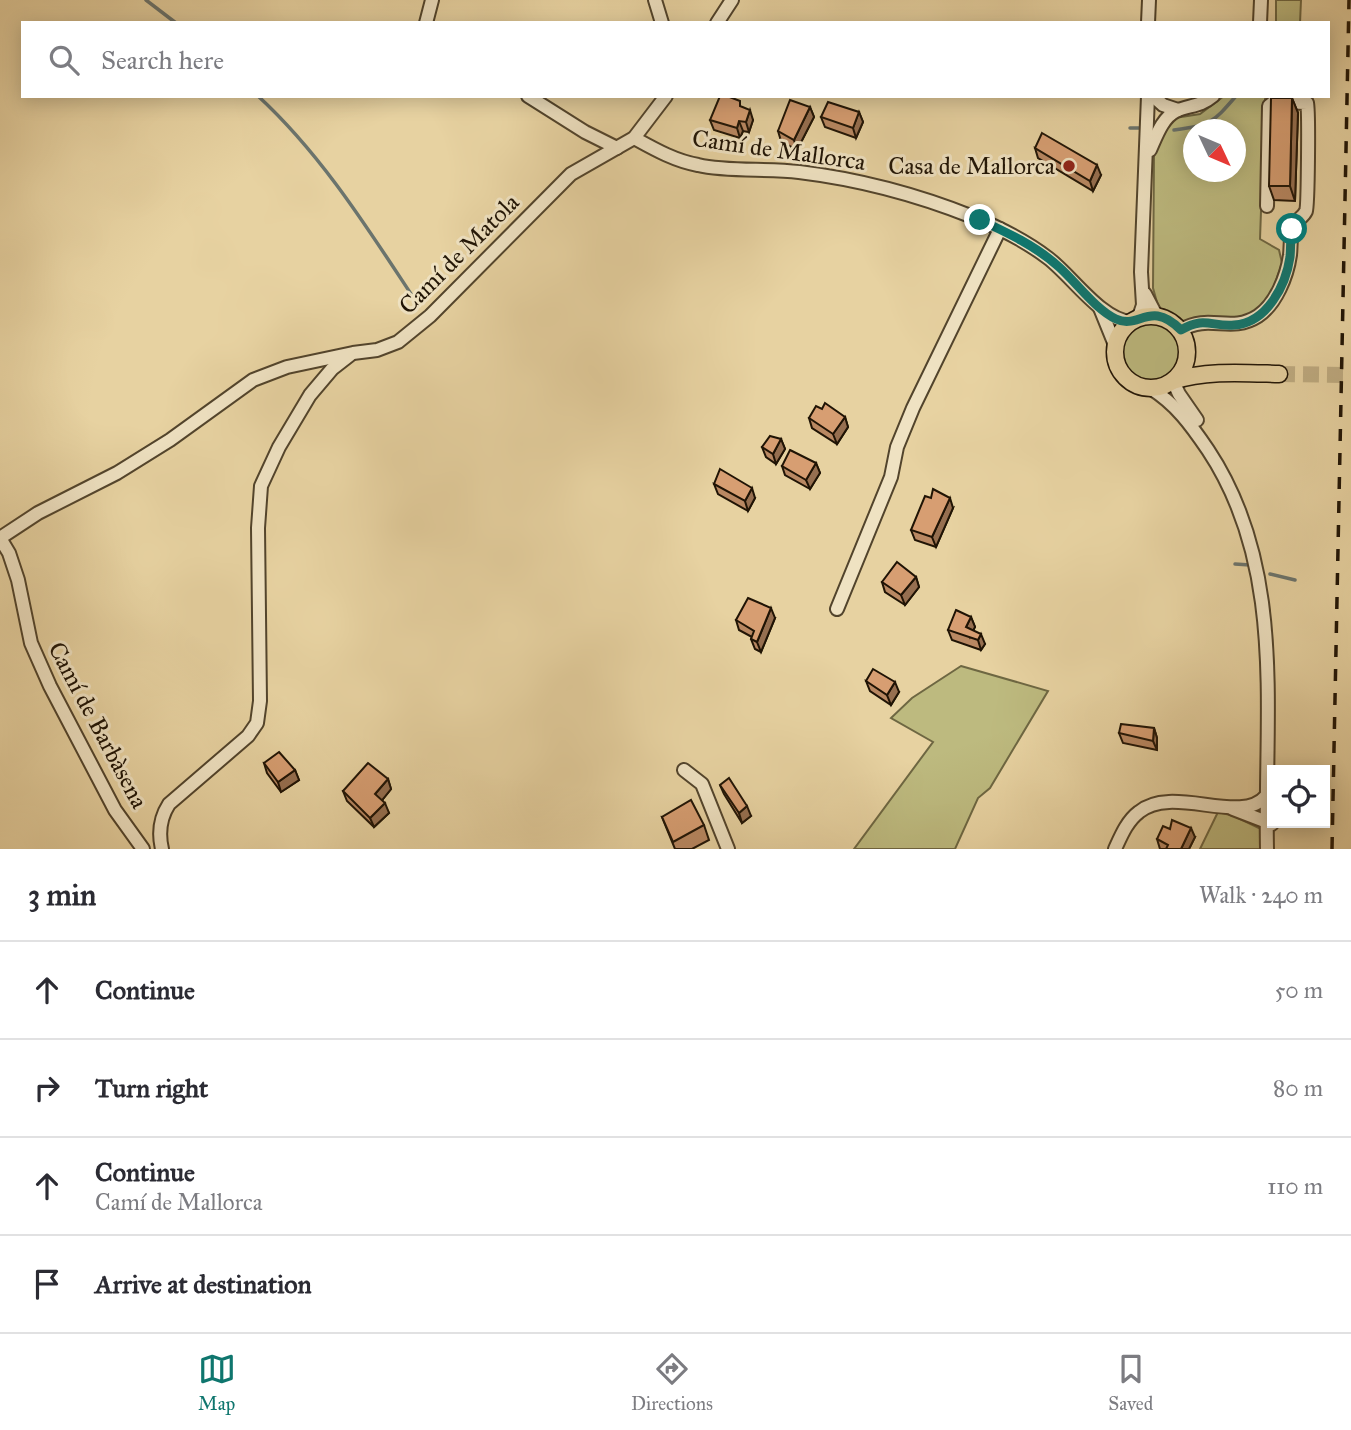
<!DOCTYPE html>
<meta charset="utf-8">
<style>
body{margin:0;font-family:"IM FELL Great Primer",serif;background:#f7f7f7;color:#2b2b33}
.controls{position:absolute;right:21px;bottom:21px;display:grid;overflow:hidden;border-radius:0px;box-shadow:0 4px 18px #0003}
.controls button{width:63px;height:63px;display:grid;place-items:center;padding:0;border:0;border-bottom:2px solid #e1e1e2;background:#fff;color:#2b2b33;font:35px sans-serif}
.compass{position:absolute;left:1183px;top:119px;width:63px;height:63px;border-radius:50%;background:#fff;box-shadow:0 4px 18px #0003;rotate:134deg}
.stop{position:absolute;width:21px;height:21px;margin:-16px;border:5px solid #0f766e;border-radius:50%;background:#fff}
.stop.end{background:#0f766e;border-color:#fff;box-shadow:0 2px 7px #0008}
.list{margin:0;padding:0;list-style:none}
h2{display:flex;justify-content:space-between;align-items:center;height:91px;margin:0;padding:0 28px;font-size:30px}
h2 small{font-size:23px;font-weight:400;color:#7c7c81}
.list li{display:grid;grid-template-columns:46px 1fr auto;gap:21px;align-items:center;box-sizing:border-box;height:98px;padding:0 28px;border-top:2px solid #e1e1e2}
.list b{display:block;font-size:26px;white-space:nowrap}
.list p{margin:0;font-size:23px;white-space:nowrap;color:#7c7c81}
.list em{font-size:23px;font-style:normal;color:#7c7c81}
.icon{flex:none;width:38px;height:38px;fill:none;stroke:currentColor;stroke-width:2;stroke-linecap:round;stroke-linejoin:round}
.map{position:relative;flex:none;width:1351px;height:849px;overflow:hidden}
.search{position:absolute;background:#fff;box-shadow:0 4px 18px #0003;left:21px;right:21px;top:21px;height:77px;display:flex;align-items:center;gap:18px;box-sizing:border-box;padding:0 24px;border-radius:0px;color:#7c7c81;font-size:26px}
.sheet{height:483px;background:#fff}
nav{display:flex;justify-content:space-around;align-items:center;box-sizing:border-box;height:98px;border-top:2px solid #e1e1e2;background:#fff;font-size:19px;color:#7c7c81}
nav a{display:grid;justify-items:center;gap:4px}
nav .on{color:#0f766e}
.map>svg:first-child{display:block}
</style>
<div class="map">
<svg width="1351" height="849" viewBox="0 0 1351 849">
<rect width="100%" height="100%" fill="#e7d2a1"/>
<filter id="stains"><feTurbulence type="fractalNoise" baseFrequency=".00286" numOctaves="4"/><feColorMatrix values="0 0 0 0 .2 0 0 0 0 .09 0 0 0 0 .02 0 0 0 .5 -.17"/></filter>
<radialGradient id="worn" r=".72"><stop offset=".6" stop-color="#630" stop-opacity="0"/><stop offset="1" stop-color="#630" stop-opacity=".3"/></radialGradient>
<g fill="#bdba7f" stroke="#6e6742" stroke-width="2" fill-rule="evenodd">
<polygon points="1276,0 1301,0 1300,23 1276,23"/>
<path d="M1224 96H1299L1267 97 1265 99 1260 239 1279 250 1282 263 1270 298 1249 316 1181 327 1160 313 1153 288 1154 154 1166 130 1175 118 1200 114ZM1194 130H1236V172H1194Z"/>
<circle cx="1151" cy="352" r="34"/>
<polygon points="961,666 1048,691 990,788 978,798 955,849 854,849 933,742 891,718 912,698"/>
<polygon points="1218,812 1234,816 1261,829 1261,849 1200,849"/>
</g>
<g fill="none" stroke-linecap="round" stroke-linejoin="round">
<g stroke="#6b746d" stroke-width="3.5">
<polyline points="146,0 176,23"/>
<path d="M258 96C322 155 368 229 415 300"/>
<polyline points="1130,128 1140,128"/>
<path d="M1174 130C1210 125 1212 124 1236 96"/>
<polyline points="1235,564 1250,565"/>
<polyline points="1270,574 1295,580"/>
</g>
<polyline stroke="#bfac82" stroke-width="16" stroke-dasharray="16 8" stroke-linecap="butt" points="1279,374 1351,375"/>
<g stroke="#52442c" stroke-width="16">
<g id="minor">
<polyline points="655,0 662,23"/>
<polyline points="426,23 432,0"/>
<polyline points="717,23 732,0"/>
<polyline points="1148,23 1149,0"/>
<polyline points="1260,23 1261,0"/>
<polyline points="528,96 585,132 617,148"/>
<polyline points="1153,96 1163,105 1178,110"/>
<path d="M634 138C654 149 675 161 698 165 727 172 767 168 799 172 857 179 918 195 973 217 1000 228 1026 241 1048 258 1072 276 1101 320 1131 322"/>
<path d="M1150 150C1156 137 1162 118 1176 111 1189 105 1200 107 1213 96"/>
<polyline points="1145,294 1156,315"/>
<polyline points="1100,308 1115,345"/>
<polyline points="1139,317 1143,305 1141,272 1148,96"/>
<path d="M1181 330C1210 313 1230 334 1258 316 1276 304 1287 276 1290 255 1291 246 1290 237 1293 228 1295 220 1303 218 1306 211 1308 206 1309 110 1307 103L1274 102 1269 106 1267 206"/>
<polyline points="1173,381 1179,394 1197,420"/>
<path d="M1150 388C1176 404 1191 425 1208 450 1287 569 1264 714 1267 849"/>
<polyline points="0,538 38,513 117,473 170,440 253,380 287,367 353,353 377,350 398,342 430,316 571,174 634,138 666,96"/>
<polyline points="0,538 9,553 18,580 31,643 50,686 115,810 143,849"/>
<polyline points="837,609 891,477 897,447 913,408 1000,229"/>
<polyline points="684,770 702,784 728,849"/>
<polyline points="1233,809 1272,824"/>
<path d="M162 849C158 832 160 818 169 804L248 736 257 723 260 701 258 528 261 486 279 447 310 395 332 369 350 355"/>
<path d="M1115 849C1121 836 1127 821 1139 812 1172 784 1241 826 1266 796"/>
</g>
</g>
<g stroke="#201405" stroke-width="19">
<g id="major">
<circle cx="1151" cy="352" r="36"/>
<path d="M1173 381C1205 370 1245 373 1279 374"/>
</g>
</g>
<use href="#minor" stroke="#efe2c2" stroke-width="12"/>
<use href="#major" stroke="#e7d2a1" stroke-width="16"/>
<polyline stroke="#201405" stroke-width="3.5" stroke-dasharray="12 12" stroke-linecap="butt" points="1332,849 1349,0"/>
</g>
<g fill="#b98862" stroke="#201405" stroke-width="2">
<polygon points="1292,98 1298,113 1295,201 1274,200 1269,186"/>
<polygon points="810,107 814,117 797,150 781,141 778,131"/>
<polygon points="743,108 753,120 749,132 743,131 740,138 714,130 710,120"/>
<polygon points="859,112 863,122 856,138 825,127 821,117"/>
<polygon points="1035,148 1101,175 1093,191 1038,158"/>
<polygon points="845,417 848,427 837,444 812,428 809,418"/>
<polygon points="781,439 785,449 776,464 766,457 762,447"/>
<polygon points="816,463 820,473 810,489 785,475 782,466"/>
<polygon points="714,484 755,498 748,511 718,494"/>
<polygon points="953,508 936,547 915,540 911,530"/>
<polygon points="916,577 919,587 905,605 885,592 882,582"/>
<polygon points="971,617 975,627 973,630 985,644 981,650 952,640 948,630"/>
<polygon points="775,618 761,652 755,649 751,639 752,637 739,630 736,620"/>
<polygon points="866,681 899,692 891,705 870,691"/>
<polygon points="1154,728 1157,738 1157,750 1123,743 1119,733"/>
<polygon points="264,763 295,770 299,780 281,792 267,773"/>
<polygon points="388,779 391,789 382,800 389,813 374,827 347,801 343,791"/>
<polygon points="720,785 751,816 742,823 724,794"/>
<polygon points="662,817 704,825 709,840 692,849 675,849"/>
<polygon points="1195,837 1189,849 1160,849 1157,839"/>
</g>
<g fill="#966f50" stroke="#201405" stroke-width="2">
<polygon points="1292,98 1298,113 1295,201 1290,186"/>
<polygon points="810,107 814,117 797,150 794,140"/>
<polygon points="750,110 753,120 749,132 746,122"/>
<polygon points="859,112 863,122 856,138 853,128"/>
<polygon points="739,121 743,131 740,138 737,128"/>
<polygon points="1097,165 1101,175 1093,191 1090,181"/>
<polygon points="845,417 848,427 837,444 833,434"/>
<polygon points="781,439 785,449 776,464 773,454"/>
<polygon points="816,463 820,473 810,489 806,480"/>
<polygon points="752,488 755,498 748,511 745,501"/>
<polygon points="950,498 953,508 936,547 932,537"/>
<polygon points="916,577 919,587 905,605 901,595"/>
<polygon points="771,608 775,618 761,652 757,642"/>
<polygon points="971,617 975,627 970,637 966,627"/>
<polygon points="981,634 985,644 981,650 978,640"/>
<polygon points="895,682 899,692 891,705 887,695"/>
<polygon points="1154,728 1157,738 1157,750 1153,741"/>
<polygon points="295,770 299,780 281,792 278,782"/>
<polygon points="388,779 391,789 379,804 375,794"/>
<polygon points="385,803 389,813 374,827 370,818"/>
<polygon points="747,806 751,816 742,823 739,813"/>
<polygon points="1191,828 1195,837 1189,849 1181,849"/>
</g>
<g fill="#d79e72" stroke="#201405" stroke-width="2">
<polygon points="720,96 727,96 740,101 740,106 750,110 746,122 739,121 737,128 710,120"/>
<polygon points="1271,98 1292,98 1290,186 1269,186"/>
<polygon points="790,100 810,107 794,140 778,131"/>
<polygon points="828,102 859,112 853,128 821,117"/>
<polygon points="1042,133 1097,165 1090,181 1035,148"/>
<polygon points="825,403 845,417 833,434 809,418 816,406 822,409"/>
<polygon points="770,436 781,439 773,454 762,447"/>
<polygon points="790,450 816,463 806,480 782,466"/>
<polygon points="720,469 752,488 745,501 714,484"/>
<polygon points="933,489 950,498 932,537 911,530 925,496 931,498"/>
<polygon points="897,562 916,577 901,595 882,582"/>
<polygon points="748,598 771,608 757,642 751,639 754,631 736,620"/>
<polygon points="956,610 971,617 966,627 981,634 978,640 948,630"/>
<polygon points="873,669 895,682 887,695 866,681"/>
<polygon points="1121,724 1154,728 1153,741 1119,733"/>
<polygon points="279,752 295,770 278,782 264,763"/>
<polygon points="368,763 388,779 375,794 385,803 370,818 343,791"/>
<polygon points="729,778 747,806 739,813 720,785"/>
<polygon points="691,800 704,825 673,842 662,817"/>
<polygon points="1172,820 1191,828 1181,849 1166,849 1168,845 1157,839 1163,826 1170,829"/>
</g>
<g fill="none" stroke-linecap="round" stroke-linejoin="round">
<path stroke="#0f766e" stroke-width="9" d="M980 220C1008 233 1036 246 1059 267 1076 282 1096 310 1116 319 1139 330 1150 299 1181 330 1204 316 1212 327 1234 325 1267 323 1286 285 1290 257 1291 248 1290 239 1292 229"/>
</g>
<circle fill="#8f2418" stroke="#efe2c2" stroke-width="2.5" cx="1069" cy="166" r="7"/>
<g text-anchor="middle" stroke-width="6" stroke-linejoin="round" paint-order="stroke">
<g font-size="24" fill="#201405" stroke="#efe2c2">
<text transform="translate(779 150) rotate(8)" y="8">Camí de Mallorca</text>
<text transform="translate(459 254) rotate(-45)" y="8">Camí de Matola</text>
<text transform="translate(98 725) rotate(62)" y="8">Camí de Barbàsena</text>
</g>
<g font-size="24" fill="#201405" stroke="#efe2c2" text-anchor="end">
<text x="1055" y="174">Casa de Mallorca</text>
</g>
</g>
<rect width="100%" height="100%" filter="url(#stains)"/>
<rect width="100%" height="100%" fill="url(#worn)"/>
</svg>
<div class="controls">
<button><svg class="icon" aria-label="locate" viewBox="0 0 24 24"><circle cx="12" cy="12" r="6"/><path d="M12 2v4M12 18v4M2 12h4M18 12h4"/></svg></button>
</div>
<svg class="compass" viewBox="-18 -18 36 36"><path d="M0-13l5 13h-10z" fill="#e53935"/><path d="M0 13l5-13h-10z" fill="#7c7c81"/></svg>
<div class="stop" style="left:1292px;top:229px"></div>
<div class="stop end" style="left:980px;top:220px"></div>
<div class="search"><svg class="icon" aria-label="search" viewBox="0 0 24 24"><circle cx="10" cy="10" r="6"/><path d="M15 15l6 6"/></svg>Search here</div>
</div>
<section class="sheet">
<h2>3 min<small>Walk · 240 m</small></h2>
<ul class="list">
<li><svg class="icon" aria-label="ahead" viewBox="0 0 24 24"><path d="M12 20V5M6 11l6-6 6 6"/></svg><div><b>Continue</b></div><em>50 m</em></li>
<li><svg class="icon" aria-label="right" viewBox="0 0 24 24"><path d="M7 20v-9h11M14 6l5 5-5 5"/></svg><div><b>Turn right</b></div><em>80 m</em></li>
<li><svg class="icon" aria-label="ahead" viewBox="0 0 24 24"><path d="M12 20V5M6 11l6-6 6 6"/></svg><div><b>Continue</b><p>Camí de Mallorca</p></div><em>110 m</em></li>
<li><svg class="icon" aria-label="arrive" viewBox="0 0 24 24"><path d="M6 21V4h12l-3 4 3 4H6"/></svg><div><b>Arrive at destination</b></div></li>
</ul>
</section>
<nav>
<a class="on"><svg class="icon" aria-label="map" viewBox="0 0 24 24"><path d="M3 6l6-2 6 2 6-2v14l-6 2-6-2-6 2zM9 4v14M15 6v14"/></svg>Map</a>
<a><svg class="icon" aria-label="directions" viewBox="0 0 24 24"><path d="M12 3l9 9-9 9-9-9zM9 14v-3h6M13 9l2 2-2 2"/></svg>Directions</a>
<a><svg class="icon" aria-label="saved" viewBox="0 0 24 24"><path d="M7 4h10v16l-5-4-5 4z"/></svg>Saved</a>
</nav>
